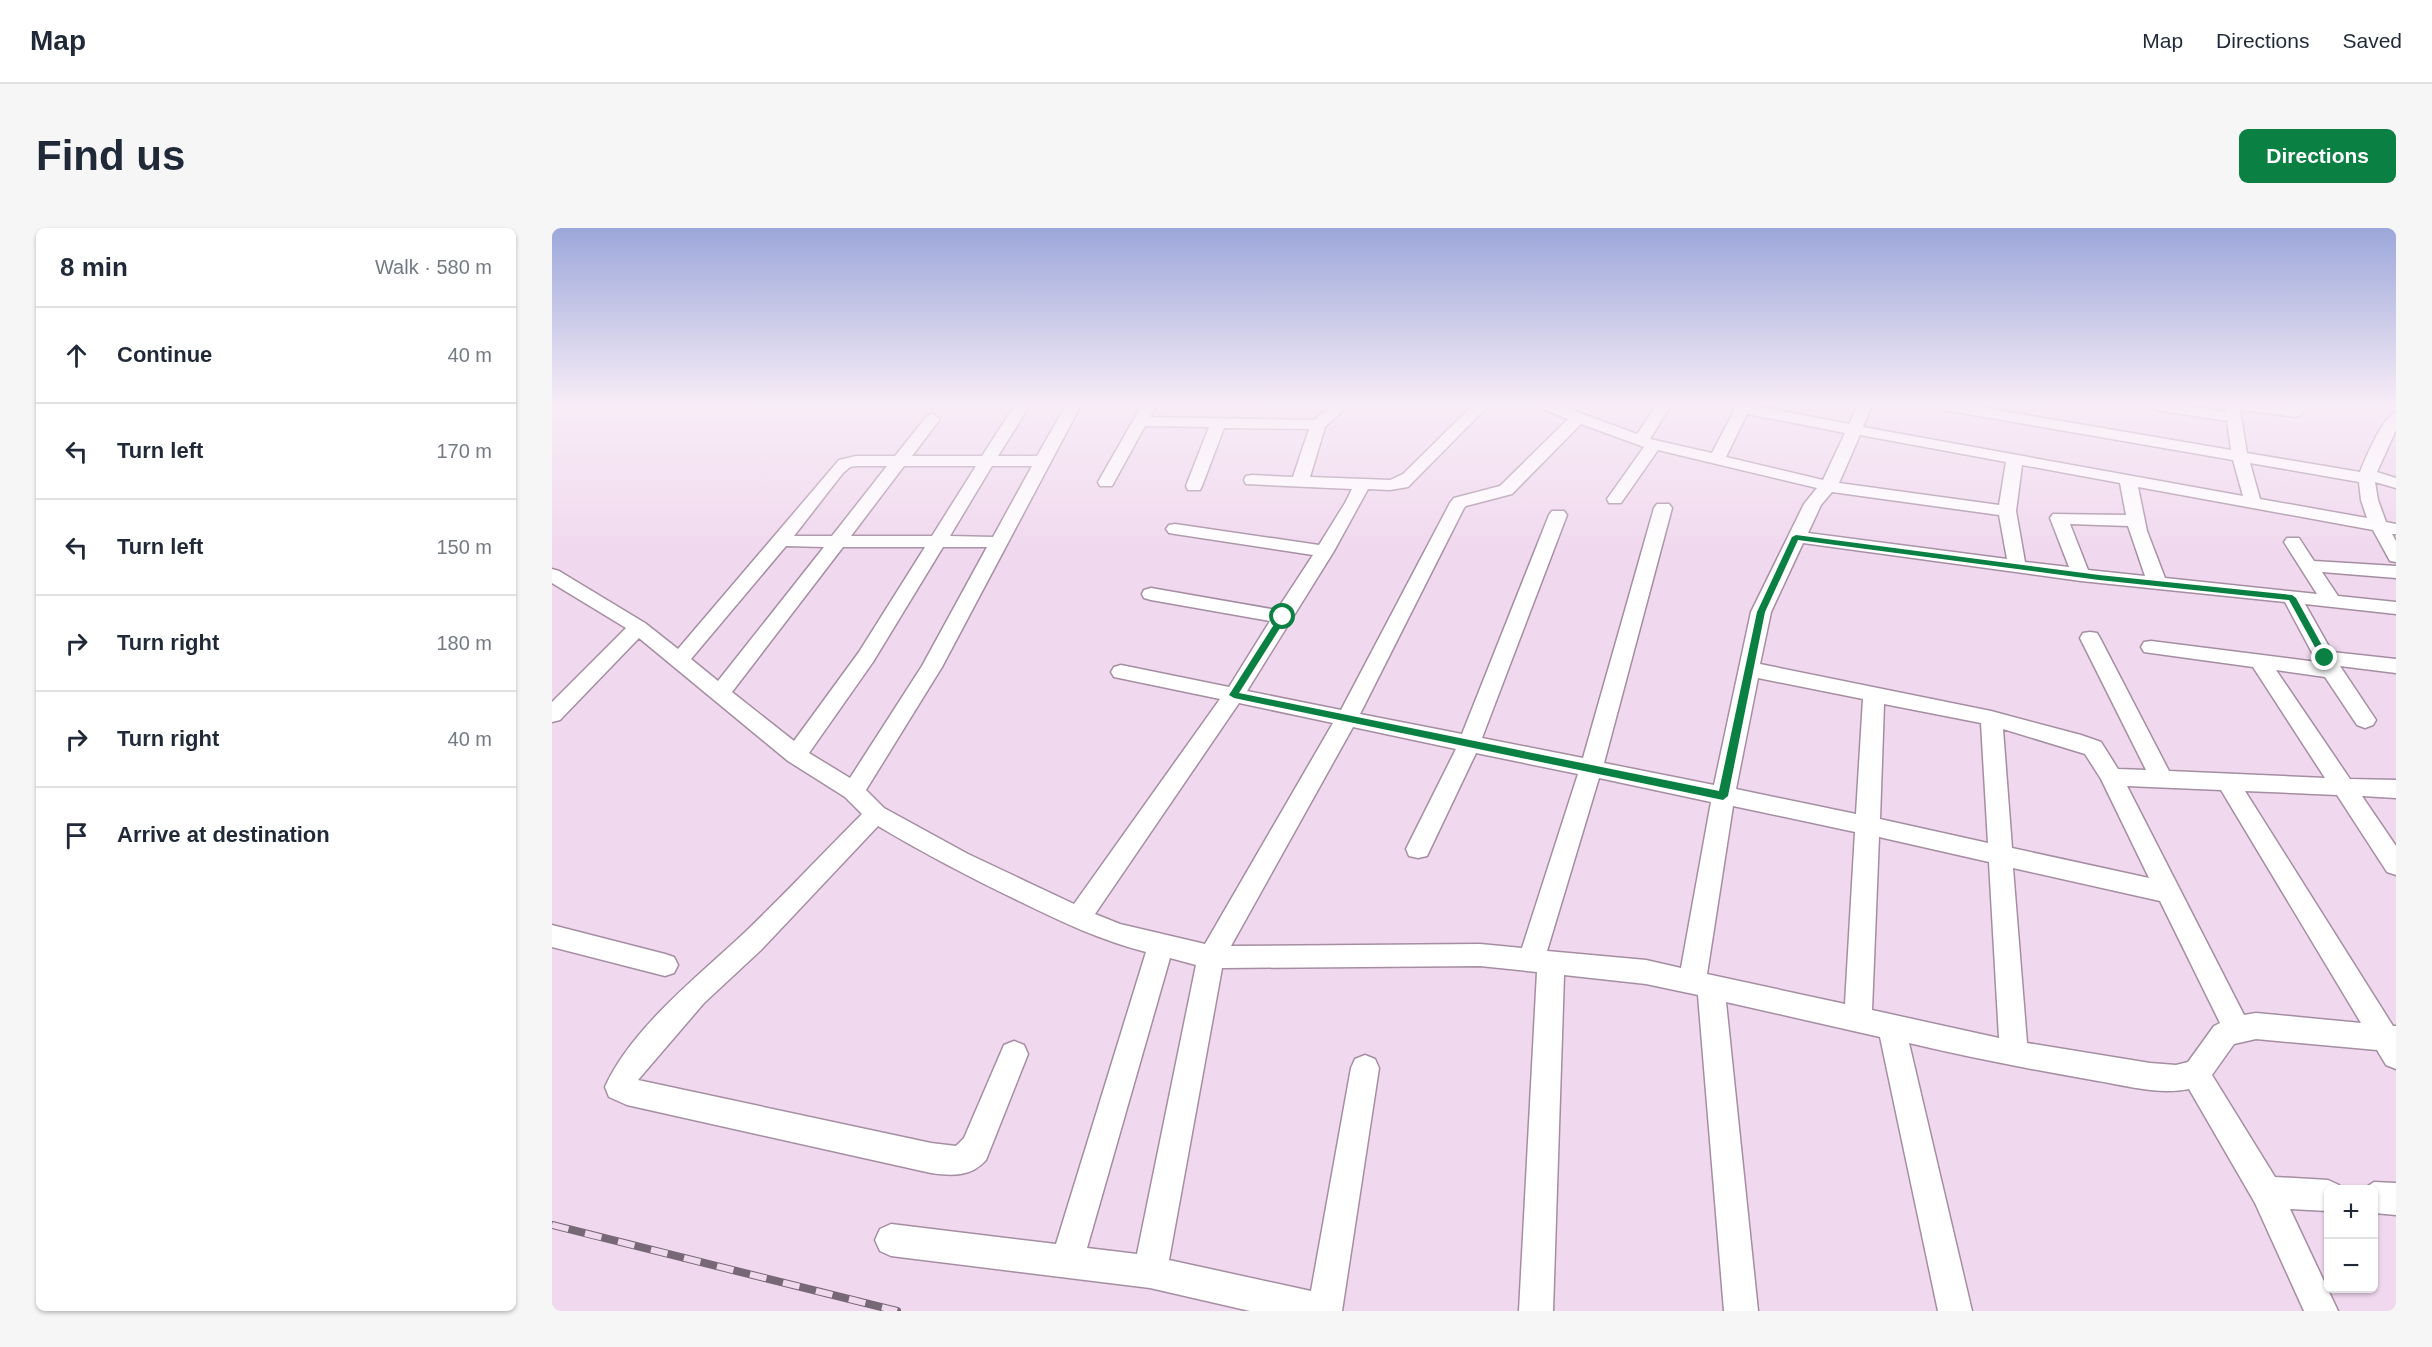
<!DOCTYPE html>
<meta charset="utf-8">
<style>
body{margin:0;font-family:Arial,sans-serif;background:#f6f6f7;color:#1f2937}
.controls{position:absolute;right:18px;bottom:18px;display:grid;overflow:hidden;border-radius:9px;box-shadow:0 2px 4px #0004}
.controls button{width:54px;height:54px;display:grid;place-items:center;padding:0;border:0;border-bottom:2px solid #e0e1e3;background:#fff;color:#1f2937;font:30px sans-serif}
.stop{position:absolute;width:18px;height:18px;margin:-14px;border:4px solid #0b8043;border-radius:50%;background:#fff}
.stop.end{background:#0b8043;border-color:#fff;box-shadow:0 2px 6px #0008}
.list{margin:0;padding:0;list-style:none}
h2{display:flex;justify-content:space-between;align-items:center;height:78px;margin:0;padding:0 24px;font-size:26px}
h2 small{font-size:20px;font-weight:400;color:#747a83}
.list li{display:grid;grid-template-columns:39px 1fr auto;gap:18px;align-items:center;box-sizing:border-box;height:96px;padding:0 24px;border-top:2px solid #e0e1e3}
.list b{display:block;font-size:22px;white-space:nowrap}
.list em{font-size:20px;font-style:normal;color:#747a83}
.icon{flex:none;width:33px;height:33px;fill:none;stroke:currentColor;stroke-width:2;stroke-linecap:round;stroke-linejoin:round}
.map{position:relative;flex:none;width:1844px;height:1083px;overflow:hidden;border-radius:9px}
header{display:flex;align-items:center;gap:36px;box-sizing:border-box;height:84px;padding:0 30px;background:#fff;border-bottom:2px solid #e0e1e3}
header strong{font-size:28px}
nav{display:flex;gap:33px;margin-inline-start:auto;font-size:21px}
.intro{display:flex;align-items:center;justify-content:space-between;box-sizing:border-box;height:144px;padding:0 36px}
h1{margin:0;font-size:42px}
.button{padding:15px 27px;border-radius:9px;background:#0b8043;color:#fff;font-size:21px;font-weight:700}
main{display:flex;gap:36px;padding:0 36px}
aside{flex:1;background:#fff;border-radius:9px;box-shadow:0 2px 4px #0004}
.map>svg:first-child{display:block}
</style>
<header>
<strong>Map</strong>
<nav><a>Map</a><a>Directions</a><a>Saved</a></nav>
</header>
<div class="intro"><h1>Find us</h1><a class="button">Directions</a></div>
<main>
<aside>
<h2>8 min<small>Walk · 580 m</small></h2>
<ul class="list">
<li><svg class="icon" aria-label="ahead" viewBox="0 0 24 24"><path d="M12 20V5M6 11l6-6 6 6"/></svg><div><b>Continue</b></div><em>40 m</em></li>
<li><svg class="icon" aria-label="left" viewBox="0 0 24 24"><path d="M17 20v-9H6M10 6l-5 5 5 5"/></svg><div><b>Turn left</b></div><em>170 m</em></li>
<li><svg class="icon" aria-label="left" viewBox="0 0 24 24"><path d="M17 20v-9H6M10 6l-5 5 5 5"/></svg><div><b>Turn left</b></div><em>150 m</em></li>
<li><svg class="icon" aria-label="right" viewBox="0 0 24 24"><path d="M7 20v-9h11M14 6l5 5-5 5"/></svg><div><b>Turn right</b></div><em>180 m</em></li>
<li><svg class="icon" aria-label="right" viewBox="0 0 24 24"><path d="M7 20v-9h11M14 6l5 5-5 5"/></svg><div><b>Turn right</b></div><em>40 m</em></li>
<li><svg class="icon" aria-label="arrive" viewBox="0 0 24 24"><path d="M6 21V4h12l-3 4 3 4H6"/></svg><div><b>Arrive at destination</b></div></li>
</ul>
</aside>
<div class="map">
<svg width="1844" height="1083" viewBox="0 0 1844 1083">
<rect width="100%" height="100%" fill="#f0d8ee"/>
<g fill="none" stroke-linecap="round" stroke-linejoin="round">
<g stroke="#a58ea2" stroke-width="3">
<g id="minor">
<path d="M463 177H478L446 228H485L514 177H529L390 439 314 562 332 580 416 626 522 676 668 471 562 449 559 444 562 439 569 437 677 459 718 393 599 372 592 370 590 366 592 362 599 360 725 382 761 327 623 306 617 305 614 301 617 297 623 296 767 317 793 275 800 261 694 256 692 252 694 248 700 247 741 249 757 201 672 200 650 258 648 262H636L634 258 657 199 593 198 560 258H548L546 254 590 177H604L598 189 762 192 781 177H797L773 199 758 249 838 252 851 246 921 177H937L856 259 838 262 816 261 782 323 695 463 789 482 898 275 902 270 948 258 1016 191 988 180 986 177H1006L1085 206 1105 177H1119L1098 211 1160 225 1185 177H1199L1297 196 1306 177H1320L1311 199 1691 268 1681 232 1392 182 1384 177H1416L1679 222 1675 193 1604 182 1596 177H1628L1673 184V177L1740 179 1743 177H1758L1748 187 1743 189 1688 182 1695 225 1808 244C1813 231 1831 188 1844 184V202L1825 244 1844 250V260L1823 254 1826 272 1834 294 1844 296V306H1840L1844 313V334L1838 333 1821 302 1586 259 1595 303 1613 350 1765 366 1732 314 1735 310H1747L1762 333 1844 338V350L1770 344 1786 368 1844 374V386L1753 376 1780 424 1844 431V445L1788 438 1824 492 1821 497 1813 500 1805 497 1773 449 1724 442 1798 551 1844 552V570L1810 568 1844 618V647L1835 644 1785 567 1693 563 1841 798H1844V841L1834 837 1825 822 1704 811 1682 816 1660 847 1723 949 1776 952 1787 957 1789 962H1776V983L1738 981 1786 1083H1752L1703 975 1637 861C1607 867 1576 858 1546 853 1483 842 1420 830 1357 815L1420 1083H1386L1328 809 1174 774 1206 1083H1172L1146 767 1094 756 1012 747 1001 1083H967L985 744 928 738 670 740 617 1032 759 1063 799 840 803 831 813 827 823 831 827 840 790 1083H698L598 1060 339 1028 328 1023 323 1012 328 1001 339 996 504 1016 594 724C550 713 510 694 469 674 421 651 373 626 326 598L209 722 152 775 86 852 379 915 404 918 412 910 452 817 462 813 472 817 476 826 434 932C419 949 400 948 379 945L75 877 57 869 53 859C78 802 145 749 190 707 231 668 270 626 310 586L293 569 236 533 87 410 8 492 0 494V474L74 400 0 355V341L7 343 93 395 126 421 287 232 304 228H343L375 188 380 186 388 191 360 228H430ZM1195 186 1293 205 1271 252 1174 229ZM1029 196 1092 219 1055 271 1057 275H1069L1106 222 1265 260 1252 276 1199 384 1162 557 1052 535 1120 280 1117 276H1105L1102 280 1031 530 930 510 1015 287 1012 283H1000L997 287 910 506 808 486 912 280 914 278 960 266ZM1308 207 1454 234 1447 277 1287 255ZM1698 235 1807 254 1809 272 1815 290 1708 271ZM1470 237 1568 255 1574 287 1501 286 1498 290 1517 339 1473 334 1464 283ZM304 238H335L280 308H242L291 245 298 239ZM352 238H424L380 308H299ZM440 238H480L441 309 398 308ZM1280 264 1447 287 1455 331 1256 305 1269 277ZM1518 296 1576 298 1593 348 1536 342ZM1251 315 1529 353 1733 374 1765 434 1599 413 1592 414 1589 419 1592 424 1599 425 1701 439 1773 550 1617 543 1548 410 1545 405 1538 404 1531 405 1528 410 1594 542 1566 541 1549 514 1529 507 1439 483 1208 436 1219 384ZM234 318 272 319 166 453 139 431ZM291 319H373L307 424 242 513 180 464ZM391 319H435L370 438 298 550 257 525 321 434ZM1206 450 1311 471 1304 586 1184 561ZM687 475 781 495 653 716 568 696 543 686ZM1332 476 1429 495 1436 615 1328 591ZM801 499 904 521 854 621 857 628 866 630 875 628 924 525 1026 546 970 720 928 716 679 718ZM1451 501 1533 526 1549 551 1597 650 1460 620ZM1047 550 1159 574 1129 740 1094 732 995 723ZM1575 558 1669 562 1809 795 1704 785 1692 787ZM1181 578 1303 604 1293 776 1155 746ZM1327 609 1437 634 1447 810 1320 782ZM1461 640 1608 673 1668 795 1662 798 1636 834 1624 837 1598 835 1475 815ZM618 730 644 737 585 1026 535 1020Z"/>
<polygon points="0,697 113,726 122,729 126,737 122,745 113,748 0,719"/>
<polygon points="1822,954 1844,955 1844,987 1822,985 1822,962 1810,962"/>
</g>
</g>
<use href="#minor" fill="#fff" fill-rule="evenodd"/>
<g stroke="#776875" stroke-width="8">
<polyline id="rail" points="0,997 345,1083"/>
</g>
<use href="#rail" stroke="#f0d8ee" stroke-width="6" stroke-dasharray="17" stroke-linecap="butt"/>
</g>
<linearGradient id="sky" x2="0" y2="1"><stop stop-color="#9ca7da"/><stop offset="0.54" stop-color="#f8edf7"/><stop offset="1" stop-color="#f8edf7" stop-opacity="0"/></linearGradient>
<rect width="1844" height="328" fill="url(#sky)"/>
<polygon fill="#0b8043" points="1244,307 1547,347 1740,367 1744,370 1777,430 1770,432 1737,372 1547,352 1246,312 1213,384 1176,568 1171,572 682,470 677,467 728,387 731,387 735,389 687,465 1167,563 1205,384 1240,309"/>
</svg>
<div class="controls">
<button>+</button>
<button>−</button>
</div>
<div class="stop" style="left:731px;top:389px"></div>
<div class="stop end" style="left:1773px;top:430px"></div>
</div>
</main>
